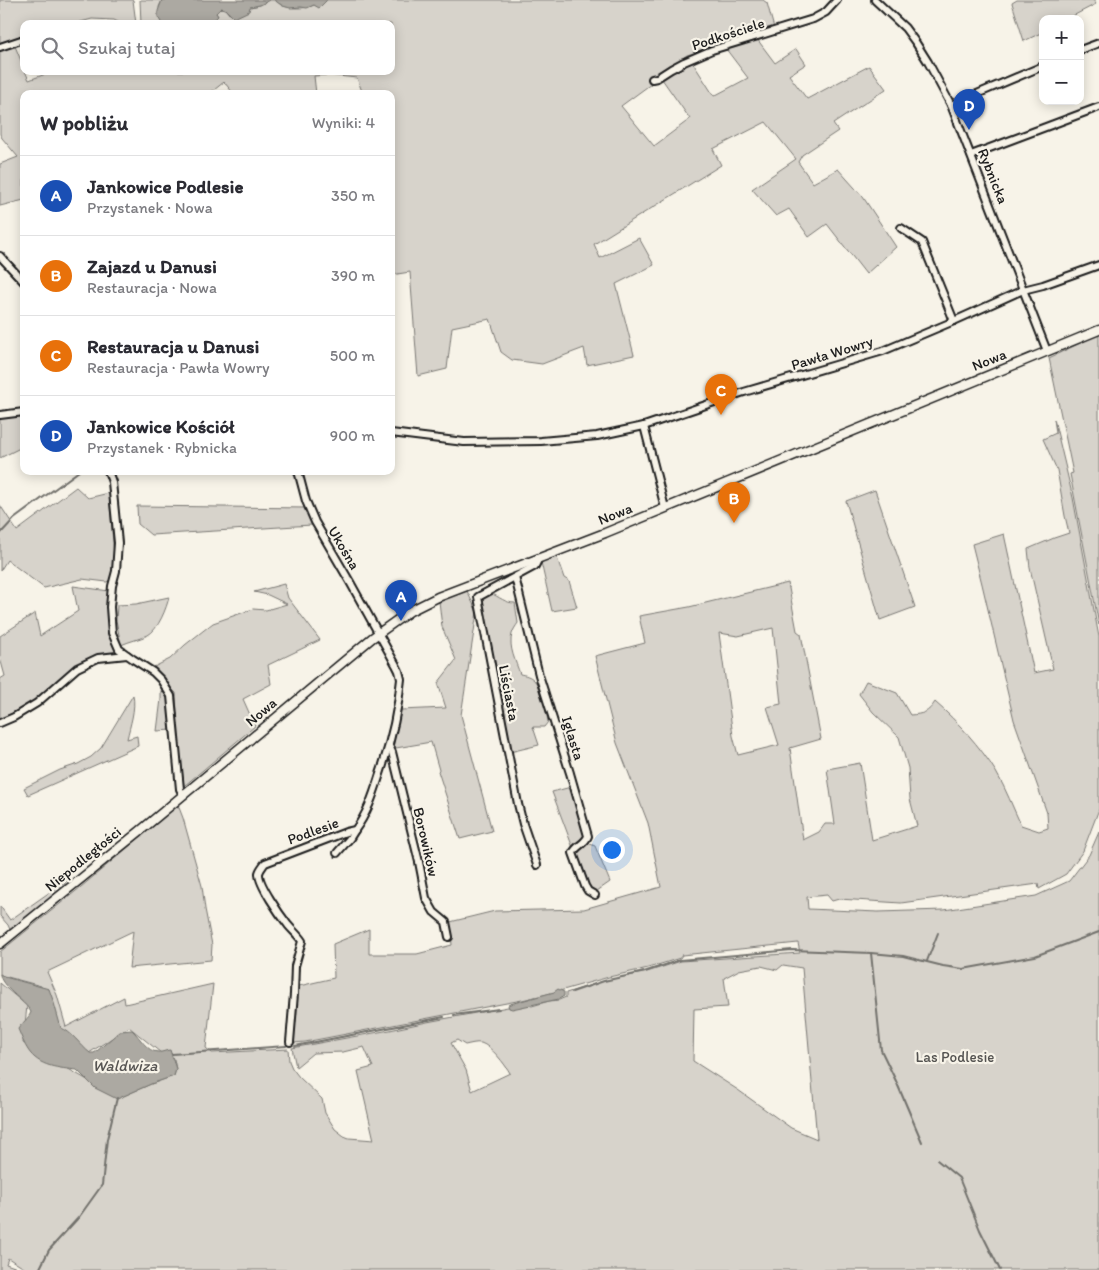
<!DOCTYPE html>
<html lang="pl">
<meta charset="utf-8">
<style>
body{margin:0;font-family:Itim,sans-serif;background:#f7f7f7;color:#2b2b33}
.controls{position:absolute;right:15px;top:15px;display:grid;overflow:hidden;border-radius:10px;box-shadow:0 2px 12px #0003}
.controls button{width:45px;height:45px;display:grid;place-items:center;padding:0;border:0;border-bottom:1px solid #e1e1e2;background:#fff;color:#2b2b33;font:25px sans-serif}
.you{position:absolute;left:611px;top:849px;width:18px;height:18px;margin:-12px;border:4px solid #fff;border-radius:50%;background:#1a73e8;box-shadow:0 0 0 8px #1a73e833}
.badge{display:grid;place-items:center;width:32px;height:32px;border-radius:50%;background:#2563eb;color:#fff;font-size:16px;font-weight:700}
.pin{position:absolute;translate:-50% -41px;filter:drop-shadow(0 1px 2px #0008)}
.pin::after{content:'';position:absolute;top:26px;width:18px;height:15px;background:inherit;clip-path:polygon(0 0,100% 0,50% 100%)}
.list{margin:0;padding:0;list-style:none}
h2{display:flex;justify-content:space-between;align-items:center;height:65px;margin:0;padding:0 20px;font-size:21px}
h2 small{font-size:16px;font-weight:400;color:#7c7c81}
.list li{display:grid;grid-template-columns:32px 1fr auto;gap:15px;align-items:center;box-sizing:border-box;height:80px;padding:0 20px;border-top:1px solid #e1e1e2}
.list b{display:block;font-size:19px;white-space:nowrap}
.list p{margin:0;font-size:16px;white-space:nowrap;color:#7c7c81}
.list em{font-size:16px;font-style:normal;color:#7c7c81}
.icon{flex:none;width:28px;height:28px;fill:none;stroke:currentColor;stroke-width:2;stroke-linecap:round;stroke-linejoin:round}
.map{position:relative;flex:none;width:1099px;height:1270px;overflow:hidden}
.search{position:absolute;background:#fff;box-shadow:0 2px 12px #0003;left:20px;top:20px;width:375px;height:55px;display:flex;align-items:center;gap:12px;box-sizing:border-box;padding:0 18px;border-radius:10px;color:#7c7c81;font-size:19px}
.panel{position:absolute;background:#fff;box-shadow:0 2px 12px #0003;left:20px;top:90px;width:375px;height:385px;border-radius:10px}
.map>svg:first-child{display:block}
</style>
<div class="map">
<svg width="1099" height="1270" viewBox="0 0 1099 1270">
<rect width="100%" height="100%" fill="#f7f3e8"/>
<filter id="ink" filterUnits="userSpaceOnUse"><feTurbulence type="fractalNoise" baseFrequency=".02" numOctaves="2"/><feDisplacementMap in="SourceGraphic" scale="10" xChannelSelector="R" yChannelSelector="G"/><feConvolveMatrix kernelMatrix="1 2 1 2 8 2 1 2 1" color-interpolation-filters="sRGB"/></filter>
<g filter="url(#ink)">
<g fill="#d7d3cb" stroke="#7a7874" fill-rule="evenodd">
<polygon points="0,0 133,0 136,24 122,24 114,20 92,19 73,24 24,24 24,36 0,43"/>
<polygon points="140,0 162,0 159,7 162,24 141,24"/>
<path d="M270 0C276 0 277 2 281 5 289 9 306 9 314 5L319 7 327 0H763L767 3 774 28 687 55 665 71 652 76 650 81 651 84 621 106 654 146 690 119 662 79 657 82 660 78 691 60 714 96 748 78 726 49 707 55 757 39 775 63 796 49 806 64 789 75 807 99 869 66 886 89 833 124 838 131 802 155 798 162 813 183 838 169 863 197 896 247 866 274 827 224 809 237 789 209 776 216 752 189 796 159 766 122 713 149 721 165 594 244 600 258 639 238 654 265 616 284 634 355 587 365 584 348 542 364 512 360 501 352 490 319 452 327 447 369 418 376 410 272 391 275V94H363L357 78 328 75 314 76 316 94H234L224 82 209 94H24V200L0 206V164L18 157 2 138 0 134V51L15 46 24 68V71H25L29 80 54 71H391V24H278L269 19 246 24H212L211 22 218 16 216 13 221 8 225 9 229 14 250 7 260 5Z"/>
<polygon points="1017,0 1093,0 1096,4 1067,19 1043,19 1043,32 1024,41 1012,3"/>
<polygon points="1099,334 1099,625 1070,474 1073,473 1049,358"/>
<polygon points="24,415 24,446 0,458 0,417"/>
<path d="M1054 419 1073 498 1099 637V809L1083 851 1066 874 1039 889 1038 884 901 903 839 899 832 901 827 895 807 897 808 909 878 912 944 910 1036 896 1069 881 1089 855 1099 832V1270H27L8 1258 6 1264 23 1270H0V983L27 1006 23 1043 119 1098 151 1084 174 1076 176 1069 174 1059 171 1061 129 1027 89 1053 57 1026 41 986 0 975V952L81 887 178 805 183 818 202 886 205 909 212 945 211 960 129 968 133 931 47 972 57 995 66 1027 124 997 125 1004 213 984 206 1048 212 1053 288 1049 289 1061 292 1068 299 1077 322 1099 325 1113 335 1129 344 1136 349 1138 374 1140 358 1071 373 1067 364 1047 343 1052 313 1053 296 1067 292 1048 390 1030 427 1022 524 1004 532 1006 549 1001 559 1000 566 997V993L607 980 644 973 681 961 800 953 798 943 682 955 680 958 648 968 609 977 556 992 522 1000 305 1042 293 1043 298 968 299 986 334 978 333 944 369 929V954H417L452 945 450 922 495 911 584 909 661 887 648 823 617 743 595 656 645 643 639 616 689 607 788 583 797 631 801 634 821 739 790 748 803 840 819 832 825 824H835L827 769 860 763 872 840 917 826 910 799 908 768 899 737 873 712 859 694 866 681 897 693 910 715C923 714 928 713 935 702 958 722 980 746 996 772 1006 789 1013 808 1021 825L1039 831 1048 828 1047 813 1014 720 982 584 972 544 1004 534 1034 673 1053 669 1030 568 1028 549 1054 538 1069 533 1065 516 1057 470 1043 439 1056 433ZM773 628 781 704 767 707 779 745 738 755 733 736 719 633 738 636ZM783 965 802 968 817 1139 791 1128 738 1090 693 1061 694 1009 728 1007 724 978 739 970 761 966 777 970ZM457 1040 465 1045C470 1044 476 1042 481 1043 491 1046 505 1064 510 1073L472 1091 466 1070 451 1043Z"/>
<polygon points="76,487 88,498 109,493 114,556 111,579 107,582 82,579 44,588 7,560 0,571 0,505 17,531"/>
<polygon points="875,490 915,607 880,620 846,501"/>
<polygon points="137,506 307,508 312,525 151,535 138,524"/>
<polygon points="556,555 564,578 569,581 577,607 552,611 541,562"/>
<polygon points="284,584 288,598 320,640 268,665 271,684 243,699 255,726 184,786 178,734 176,693 159,677 154,667 170,659 185,645 213,623 253,609 266,610 287,604 268,595 254,592"/>
<polygon points="73,586 109,591 117,648 116,653 97,656 34,702 0,719 0,679 5,676 0,658 0,636 35,613 40,636 78,611"/>
<polygon points="467,591 477,612 461,715 492,831 460,839 438,771 439,770 431,742 396,748 393,745 401,710 446,708 438,683 456,660 442,627 439,601"/>
<path d="M490 593C500 597 505 603 515 603L518 623C516 626 513 630 512 634 508 647 516 662 520 674 525 675 530 676 534 680 543 689 546 710 548 722L544 727H533L539 745 510 752 481 598Z"/>
<path d="M169 597C167 607 158 630 148 635 140 639 130 641 121 645L116 620 117 605 136 604Z"/>
<polygon points="163,686 169,702 172,730 157,731 161,699 161,691"/>
<path d="M133 695C136 709 130 725 127 739L137 736 138 746 28 795 24 788 60 770 78 764 91 757 101 748Z"/>
<polygon points="571,787 586,834 584,841 573,848 552,792"/>
<path d="M588 843 595 846 610 882 597 891H592C587 885 574 856 578 850 580 846 585 845 588 843Z"/>
<polygon points="67,880 59,893 11,932 8,925 0,916 0,906 10,920"/>
</g>
<g fill="#aca9a2" stroke="#72716c">
<polygon points="162,0 270,0 260,5 250,7 249,11 234,18 225,9 221,8 216,13 218,16 212,22 212,24 162,24 158,17 158,11"/>
<polygon points="274,0 327,0 319,8 314,5 307,8 301,7 290,8 283,6"/>
<path d="M0 974 5 977 49 989 54 1003 61 1028C71 1031 81 1046 90 1053H94L97 1051 120 1031 132 1030C140 1037 147 1052 158 1052 162 1053 166 1050 170 1050L176 1069 174 1076 151 1084 117 1099 95 1088 77 1070C59 1068 39 1067 28 1050 24 1044 21 1036 18 1029 22 1023 29 1018 31 1012 24 1000 0 986 0 974Z"/>
<polygon points="558,989 564,992 564,996 559,999 512,1009 509,1008 508,1005 510,1004 554,992"/>
</g>
<g fill="none" stroke-linecap="round" stroke-linejoin="round">
<g stroke="#72716c" stroke-width="2">
<polyline points="0,534 14,519 79,471"/>
<polyline points="871,953 903,956 943,966 963,969 1035,956 1099,932"/>
<polyline points="927,961 938,933"/>
<polyline points="572,992 604,981 644,972 680,960 792,950 871,953 881,1050 896,1081 922,1142"/>
<polyline points="454,1015 499,1009"/>
<polyline points="295,1046 444,1017"/>
<polyline points="172,1054 286,1046"/>
<polyline points="937,1160 959,1178 980,1230 1000,1270"/>
<polyline points="39,1270 49,1250 79,1217 102,1185 107,1139 117,1098"/>
</g>
<g stroke="#1c1c1c" stroke-width="10">
<g id="minor">
<polyline points="875,0 905,28 916,43 928,62 951,105 1047,351"/>
<polyline points="0,47 24,39"/>
<polyline points="1080,50 1099,43"/>
<polyline points="652,79 657,78 671,69 684,62 712,50 813,19 826,12 837,0"/>
<polyline points="951,105 1043,66"/>
<polyline points="971,155 1099,107"/>
<polyline points="901,228 922,242 954,321"/>
<polyline points="0,256 24,282"/>
<polyline points="0,415 24,412"/>
<polyline points="644,426 665,508"/>
<polyline points="391,433 464,442 541,441 597,436 644,426 744,392 883,351 954,321 1023,290 1043,285 1099,265"/>
<polyline points="108,471 112,482 118,543 116,571 112,586 110,607 112,633 119,649 133,659 153,672 161,680 171,696 180,789 183,795"/>
<path d="M515 577 539 675 570 773 588 836C585 844 577 845 573 853L585 886 588 891 595 895"/>
<polyline points="0,723 14,717 37,703 77,668 98,658 127,655"/>
<polyline points="389,746 392,752 419,862 426,898 434,912 446,922 449,937"/>
<polyline points="337,853 350,838 355,830"/>
<polyline points="537,865 523,824 518,804 478,597 535,566 539,558"/>
<path d="M290 1042 294 994 295 966 302 941C298 935 293 931 288 925 281 916 258 884 259 873 260 869 263 866 265 863L346 832 355 830C367 814 373 796 379 777 390 745 398 713 401 679L399 671 396 665 350 582 315 522 306 501 298 471"/>
</g>
</g>
<g stroke="#1c1c1c" stroke-width="11">
<polyline id="tertiary" points="0,944 140,831 372,638 410,611 438,597 605,533 1099,330"/>
</g>
<use href="#minor" stroke="#f7f3e8" stroke-width="6"/>
<use href="#tertiary" stroke="#f7f3e8" stroke-width="8"/>
</g>
</g>
<g text-anchor="middle" stroke-width="4.5" stroke-linejoin="round" paint-order="stroke">
<g font-size="15" fill="#1c1c1c" stroke="#f7f3e8">
<text transform="translate(728 34) rotate(-18)" y="5">Podkościele</text>
<text transform="translate(993 176) rotate(68)" y="5">Rybnicka</text>
<text transform="translate(832 353) rotate(-17)" y="5">Pawła Wowry</text>
<text transform="translate(989 360) rotate(-22)" y="5">Nowa</text>
<text transform="translate(615 514) rotate(-22)" y="5">Nowa</text>
<text transform="translate(344 548) rotate(59)" y="5">Ukośna</text>
<text transform="translate(509 693) rotate(79)" y="5">Liściasta</text>
<text transform="translate(261 712) rotate(-40)" y="5">Nowa</text>
<text transform="translate(573 738) rotate(73)" y="5">Iglasta</text>
<text transform="translate(313 831) rotate(-20)" y="5">Podlesie</text>
<text transform="translate(426 842) rotate(77)" y="5">Borowików</text>
<text transform="translate(83 859) rotate(-39)" y="5">Niepodległości</text>
</g>
<g font-size="15" fill="#545351" stroke="#f7f3e8">
<text x="955" y="1062">Las Podlesie</text>
</g>
<g font-size="16" font-style="italic" fill="#565452" stroke="#f7f3e8">
<text x="125" y="1071">Waldwiza</text>
</g>
</g>
</svg>
<div class="controls">
<button>+</button>
<button>−</button>
</div>
<div class="you"></div>
<div class="pin badge" style="left:401px;top:621px;background:#1a4fb4">A</div>
<div class="pin badge" style="left:734px;top:523px;background:#e8710a">B</div>
<div class="pin badge" style="left:721px;top:415px;background:#e8710a">C</div>
<div class="pin badge" style="left:969px;top:130px;background:#1a4fb4">D</div>
<div class="search"><svg class="icon" aria-label="search" viewBox="0 0 24 24"><circle cx="10" cy="10" r="6"/><path d="M15 15l6 6"/></svg>Szukaj tutaj</div>
<section class="panel">
<h2>W pobliżu<small>Wyniki: 4</small></h2>
<ul class="list">
<li><span class="badge" style="background:#1a4fb4">A</span><div><b>Jankowice Podlesie</b><p>Przystanek · Nowa</p></div><em>350 m</em></li>
<li><span class="badge" style="background:#e8710a">B</span><div><b>Zajazd u Danusi</b><p>Restauracja · Nowa</p></div><em>390 m</em></li>
<li><span class="badge" style="background:#e8710a">C</span><div><b>Restauracja u Danusi</b><p>Restauracja · Pawła Wowry</p></div><em>500 m</em></li>
<li><span class="badge" style="background:#1a4fb4">D</span><div><b>Jankowice Kościół</b><p>Przystanek · Rybnicka</p></div><em>900 m</em></li>
</ul>
</section>
</div>
